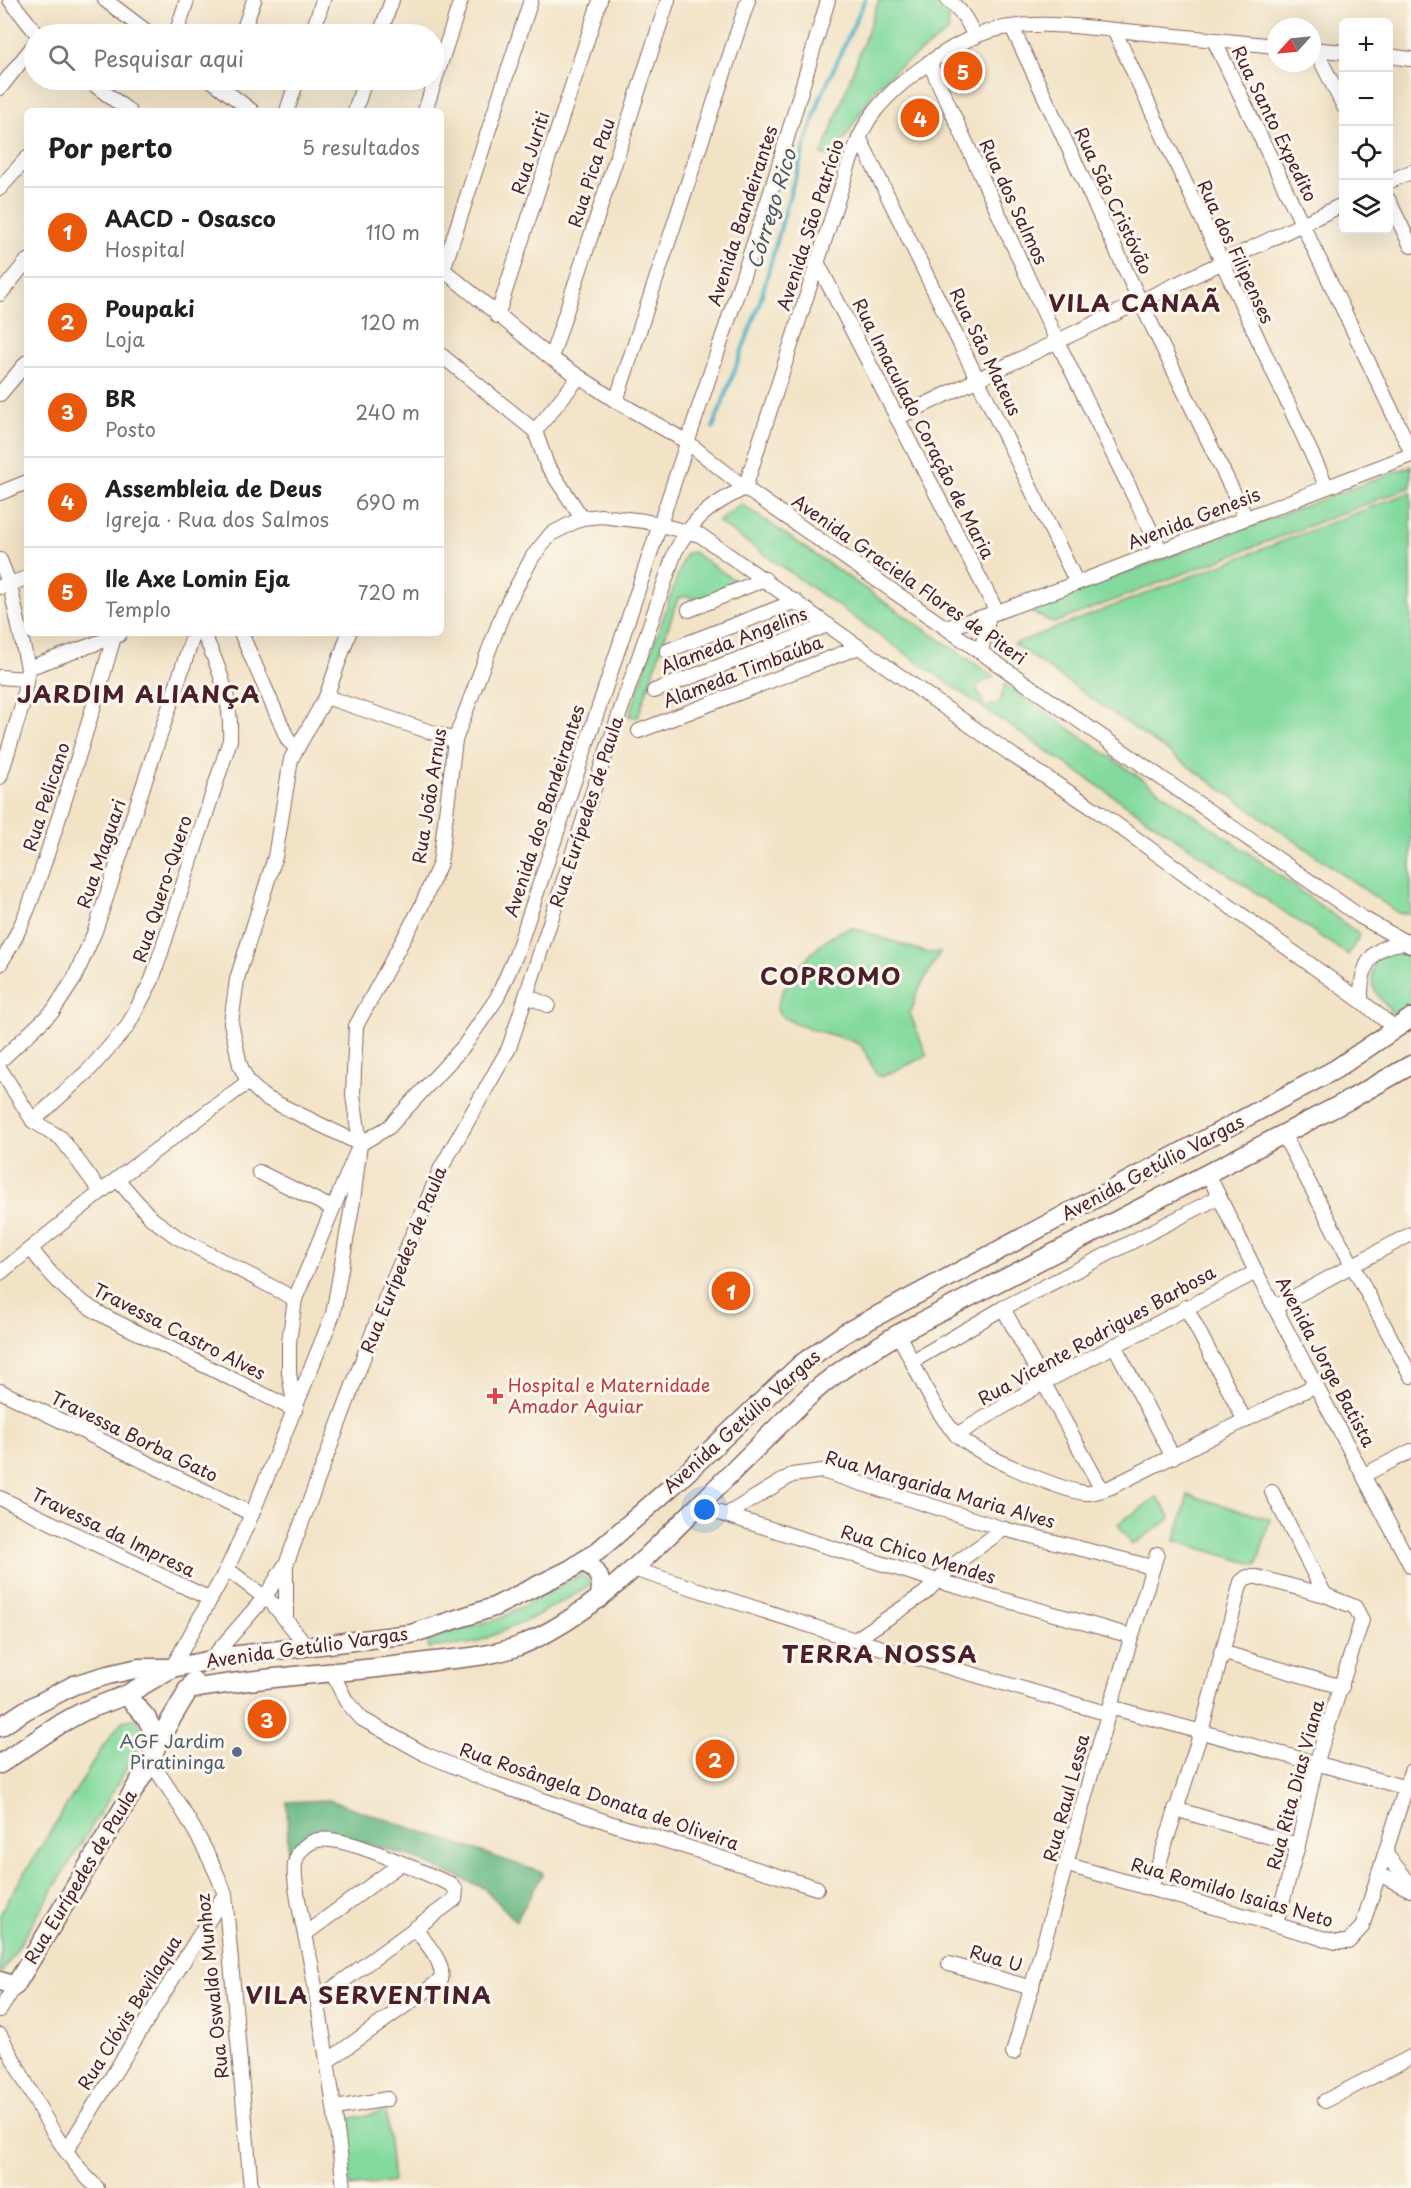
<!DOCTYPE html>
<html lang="pt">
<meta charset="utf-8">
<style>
body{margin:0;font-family:"Playpen Sans",sans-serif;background:#f2f2f2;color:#202124}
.controls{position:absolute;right:18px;top:18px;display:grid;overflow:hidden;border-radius:9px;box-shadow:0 6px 24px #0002}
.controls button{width:54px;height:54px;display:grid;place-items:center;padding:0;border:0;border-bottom:2px solid #e0e0e0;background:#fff;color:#202124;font:30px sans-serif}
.compass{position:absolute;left:1267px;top:18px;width:54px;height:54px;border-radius:50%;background:#fff;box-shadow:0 6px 24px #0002;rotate:243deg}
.you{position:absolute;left:705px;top:1510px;width:21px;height:21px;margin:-15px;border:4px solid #fff;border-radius:50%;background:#1a73e8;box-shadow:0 0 0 9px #1a73e833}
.badge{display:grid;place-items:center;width:39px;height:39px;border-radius:50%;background:#ea580c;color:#fff;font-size:20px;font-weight:700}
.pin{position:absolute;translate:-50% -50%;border:3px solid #fff;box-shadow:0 2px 6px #0006}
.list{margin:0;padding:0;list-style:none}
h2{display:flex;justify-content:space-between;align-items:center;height:78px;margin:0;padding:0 24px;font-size:26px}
h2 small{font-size:20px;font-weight:400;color:#757577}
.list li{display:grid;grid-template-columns:39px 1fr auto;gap:18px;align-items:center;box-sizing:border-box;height:90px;padding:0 24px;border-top:2px solid #e0e0e0}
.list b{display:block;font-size:22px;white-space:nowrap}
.list p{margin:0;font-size:20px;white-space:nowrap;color:#757577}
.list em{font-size:20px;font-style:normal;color:#757577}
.icon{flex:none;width:33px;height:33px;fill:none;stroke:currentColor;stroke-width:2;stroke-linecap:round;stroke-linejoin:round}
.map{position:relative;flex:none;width:1411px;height:2188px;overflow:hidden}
.search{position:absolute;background:#fff;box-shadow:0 6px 24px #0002;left:24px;top:24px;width:420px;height:66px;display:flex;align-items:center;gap:15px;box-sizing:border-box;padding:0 21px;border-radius:33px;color:#757577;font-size:22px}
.panel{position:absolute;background:#fff;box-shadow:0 6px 24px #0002;left:24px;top:108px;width:420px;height:528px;border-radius:9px}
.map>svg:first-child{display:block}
</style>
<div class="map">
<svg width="1411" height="2188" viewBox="0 0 1411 2188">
<rect width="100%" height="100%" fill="#fbf7ec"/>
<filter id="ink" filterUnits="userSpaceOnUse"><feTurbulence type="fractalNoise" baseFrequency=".0167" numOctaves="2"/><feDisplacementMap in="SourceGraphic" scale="12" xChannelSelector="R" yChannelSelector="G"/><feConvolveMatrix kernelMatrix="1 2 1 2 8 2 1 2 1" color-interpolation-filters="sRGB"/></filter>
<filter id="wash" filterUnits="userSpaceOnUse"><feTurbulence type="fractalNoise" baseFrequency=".008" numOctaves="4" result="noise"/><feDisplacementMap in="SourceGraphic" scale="24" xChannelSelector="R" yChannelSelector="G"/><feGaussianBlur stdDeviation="1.35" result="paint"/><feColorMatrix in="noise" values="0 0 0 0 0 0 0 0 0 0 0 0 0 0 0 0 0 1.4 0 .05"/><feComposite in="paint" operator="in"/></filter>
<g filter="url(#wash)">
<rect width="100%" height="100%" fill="#f2e3c6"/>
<g fill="#84da9e" stroke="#677c64" stroke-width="1.5">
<polygon points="879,0 940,2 949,16 948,32 895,70 874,91 834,156 822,155"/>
<polygon points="1411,466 1411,487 1054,623 1027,610"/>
<polygon points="1411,492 1411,914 1398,913 1014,644"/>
<polygon points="741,504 994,677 976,686 985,708 1000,702 1005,684 1260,861 1360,935 1348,955 985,709 718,522"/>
<polygon points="693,552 740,584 699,601 688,596 678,598 638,717 629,716 684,557 687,553"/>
<path d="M853 928 927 953 940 952 918 991 910 1014 927 1056 881 1077 877 1075 861 1045C842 1034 785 1028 777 1010 778 984 827 929 853 928Z"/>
<path d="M1400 946 1411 954V1005L1396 1017C1375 991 1366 990 1376 956Z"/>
<polygon points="1188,1495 1270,1519 1257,1565 1175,1541"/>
<polygon points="1157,1497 1171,1518 1132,1545 1118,1524"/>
<polygon points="581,1575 591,1582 585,1589 530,1619 475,1643 429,1648 427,1638 499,1619"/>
<polygon points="137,1718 145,1739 2,1973 0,1972 0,1913 104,1745 122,1721"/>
<polygon points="386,2111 393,2181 350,2187 343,2120"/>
</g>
<polygon fill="#6bba85" stroke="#5a6c58" stroke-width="1.5" points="329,1800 543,1873 516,1921 484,1888 412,1857 324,1831 288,1852 287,1802"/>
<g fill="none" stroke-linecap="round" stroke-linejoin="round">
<polyline stroke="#47adc6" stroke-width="4" points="713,428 759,305 792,187 820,99 865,0"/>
</g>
</g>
<g filter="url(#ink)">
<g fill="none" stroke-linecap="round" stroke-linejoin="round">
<g stroke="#856461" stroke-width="16">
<g id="minor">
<polyline points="10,0 37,34"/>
<polyline points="105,0 150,34"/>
<path d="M948 0C962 10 968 22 975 37"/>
<polyline points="1012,27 1140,301 1246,518"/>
<polyline points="1114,30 1327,487"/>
<polyline points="176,34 187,0"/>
<polyline points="242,34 254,0"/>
<polyline points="312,34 323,0"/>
<polyline points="380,34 392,0"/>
<polyline points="1214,40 1411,451"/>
<polyline points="1312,49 1344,52"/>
<polyline points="1315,49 1344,107"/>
<polyline points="1388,56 1411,59"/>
<polyline points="929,62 1057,341 1161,551"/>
<polyline points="88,80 129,111"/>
<polyline points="211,80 252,111"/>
<polyline points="0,88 34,45"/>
<polyline points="287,111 297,80"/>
<polyline points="355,111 365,80"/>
<polyline points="425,111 461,0"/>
<polyline points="859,137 1077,583"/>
<polyline points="1388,182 1411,172"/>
<polyline points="0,188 27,158"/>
<polyline points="1388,199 1411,246"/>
<polyline points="817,262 997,612"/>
<polyline points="441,268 551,358 616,401 687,442 745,488 1361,917 1411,945"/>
<polyline points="443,270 531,0"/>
<polyline points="0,294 27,261"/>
<polyline points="497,316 600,0"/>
<polyline points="441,355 535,431 547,465 582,518"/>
<polyline points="551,358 668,0"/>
<polyline points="0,394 27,362"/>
<polyline points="616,401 748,0"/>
<polyline points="897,418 1344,204"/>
<polyline points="535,431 579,377"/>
<polyline points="0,493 27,482"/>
<polyline points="0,560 10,585 28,668 22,706 0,777"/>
<polyline points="0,587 27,578"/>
<polyline points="689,610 765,579"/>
<polyline points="945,628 989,615 1077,583 1411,455"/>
<polyline points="241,633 288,740 295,747"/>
<polyline points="349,633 326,697 291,759 275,857 237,979 231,1023 240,1065 248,1082 264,1097 360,1144"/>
<polyline points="667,651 796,601"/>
<polyline points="981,652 989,615"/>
<polyline points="28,668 119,635"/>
<polyline points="0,677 26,679"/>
<polyline points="654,691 828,625"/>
<polyline points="326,697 455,740"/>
<polyline points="639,731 859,647"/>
<path d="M0 964C26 924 39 878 54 833 75 768 95 703 114 637"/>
<polyline points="527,996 548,1005"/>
<path d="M1361 1001C1360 966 1371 943 1409 943"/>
<polyline points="0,1061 53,1011 74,979 95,931 194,633"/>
<polyline points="0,1069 33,1121 61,1138 101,1192"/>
<path d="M33 1121 89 1070 127 1027 152 980 230 740C232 701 220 668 203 633"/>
<polyline points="1283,1134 1411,1376"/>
<polyline points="259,1172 332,1208"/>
<polyline points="1208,1174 1256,1272 1411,1566"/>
<polyline points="117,1179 151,1218 177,1237 295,1299"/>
<path d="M31 1249C55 1280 69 1296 104 1316L295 1410"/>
<polyline points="0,1273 117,1179 248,1082"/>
<polyline points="1186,1307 1245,1421"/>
<polyline points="1275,1307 1411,1234"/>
<polyline points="1003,1308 1102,1490"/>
<path d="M898 1334C915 1365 932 1409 956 1434 975 1454 1057 1489 1085 1493 1093 1494 1103 1490 1111 1487L1316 1385"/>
<polyline points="1114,1345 1173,1457"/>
<polyline points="913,1361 1003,1308 1219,1197"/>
<polyline points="0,1391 252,1514"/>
<polyline points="295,1410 289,1373 289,1342 295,1299 360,1144 389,1127 464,1046 497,998 516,955 770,195 828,0"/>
<polyline points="956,1435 1043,1383 1256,1272"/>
<polyline points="1364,1475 1411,1451"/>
<polyline points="1272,1492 1325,1595"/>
<polyline points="0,1498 210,1599"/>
<polyline points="694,1509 713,1511 938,1581 1131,1636"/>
<polyline points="726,1515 792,1475 822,1471 1004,1529 1152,1567"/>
<polyline points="227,1569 272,1603 307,1646"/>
<polyline points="633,1569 855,1640 1109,1714"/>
<polyline points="286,1620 286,1568"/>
<polyline points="855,1640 925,1593 952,1566 1004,1529"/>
<polyline points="1221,1652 1342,1687"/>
<path d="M210 1660 265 1597 287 1562 386 1297 441 1168 509 1048 591 797 675 552C693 518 710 505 745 488L849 164C856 146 863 126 875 111 898 81 957 39 994 30 1035 20 1084 27 1126 31 1176 36 1226 41 1276 46"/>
<polyline points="172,1668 227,1569 252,1514 333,1314 353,1201 360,1144 353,1095 356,1026 421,907 440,863 455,740 504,610 533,556 551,534 582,518 601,516 644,521 700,535 1015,757 1099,812 1361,1001 1396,1029"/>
<polyline points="332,1672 346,1701 362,1719 425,1754 496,1784 613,1824 817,1888"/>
<polyline points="1110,1707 1407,1788"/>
<path d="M151 1762C180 1805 207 1846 225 1894L251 2188"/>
<polyline points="1175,1809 1298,1845"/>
<polyline points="1386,1854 1411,1885"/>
<polyline points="1068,1865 1336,1942 1348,1942 1362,1927 1411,1771"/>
<polyline points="1379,1874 1411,1890"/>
<polyline points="1151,1888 1201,1732 1241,1582 1247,1577 1257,1577 1325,1595 1355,1607 1362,1620 1316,1764 1298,1845 1276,1924"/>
<polyline points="305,1934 400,1864"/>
<polyline points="949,1964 1032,1988"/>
<path d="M317 2000 447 1905 455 1899 456 1890 451 1884C422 1873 340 1831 314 1841 304 1845 297 1853 295 1864 292 1882 307 1942 311 1963 324 2038 336 2112 344 2188"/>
<polyline points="0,2010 15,1986"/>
<path d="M0 2035C29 2086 54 2146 97 2188"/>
<polyline points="1013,2053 1110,1707 1157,1554"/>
<path d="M329 2060 441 1980C445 1962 426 1944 416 1929"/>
<polyline points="1325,2101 1411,2057"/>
<polyline points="336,2108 387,2099"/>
<polyline points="66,2151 225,1894"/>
</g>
</g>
<g stroke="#856461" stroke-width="21">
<g id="major">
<polyline points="1409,943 1411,944"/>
<path d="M583 1561C599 1570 604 1581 599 1599"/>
<path d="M187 1690C269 1675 352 1673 434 1661 462 1658 492 1656 519 1646 585 1619 637 1567 687 1517 726 1478 766 1438 806 1399 833 1373 866 1354 898 1334L1351 1099 1411 1065"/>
<polyline points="126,1695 146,1717 158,1741"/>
<polyline points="0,1727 26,1710 74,1685 108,1675 139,1668 172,1668 231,1656 411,1634 494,1607 571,1569 598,1551 680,1479 801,1364 845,1333 1336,1069 1411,1018"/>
<polyline points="0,1764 62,1723 84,1711 126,1695 172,1668"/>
<polyline points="0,1981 15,1986 151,1762 158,1741 194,1681"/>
</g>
</g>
<use href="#minor" stroke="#fff" stroke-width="14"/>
<use href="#major" stroke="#fff" stroke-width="18"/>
</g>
</g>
<path fill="#e0444e" stroke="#fbf7ec" stroke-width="2" d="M492 1387h6v6h6v6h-6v6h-6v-6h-6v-6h6z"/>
<circle fill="#5c6f8a" stroke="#fbf7ec" stroke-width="2" cx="237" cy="1752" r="6"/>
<g text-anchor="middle" stroke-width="6" stroke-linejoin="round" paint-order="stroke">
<g font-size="18" fill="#4a1f2b" stroke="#fbf7ec">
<text transform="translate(1274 124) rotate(64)" y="6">Rua Santo Expedito</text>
<text transform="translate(531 153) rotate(-72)" y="6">Rua Juriti</text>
<text transform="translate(592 173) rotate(-72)" y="6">Rua Pica Pau</text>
<text transform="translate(1113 201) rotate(65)" y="6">Rua São Cristóvão</text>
<text transform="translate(1013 202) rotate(65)" y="6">Rua dos Salmos</text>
<text transform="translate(743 216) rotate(-72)" y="6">Avenida Bandeirantes</text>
<text transform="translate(811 225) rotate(-72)" y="6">Avenida São Patrício</text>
<text transform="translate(1235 252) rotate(65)" y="6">Rua dos Filipenses</text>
<text transform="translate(985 352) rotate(64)" y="6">Rua São Mateus</text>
<text transform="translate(923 429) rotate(63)" y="6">Rua Imaculado Coração de Maria</text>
<text transform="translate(1194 519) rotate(-21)" y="6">Avenida Genesis</text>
<text transform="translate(909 580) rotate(35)" y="6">Avenida Graciela Flores de Piteri</text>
<text transform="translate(734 641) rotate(-21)" y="6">Alameda Angelins</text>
<text transform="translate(743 672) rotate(-21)" y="6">Alameda Timbaúba</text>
<text transform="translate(430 796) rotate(-81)" y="6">Rua João Arnus</text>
<text transform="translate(47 797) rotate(-72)" y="6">Rua Pelicano</text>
<text transform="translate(545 811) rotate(-72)" y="6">Avenida dos Bandeirantes</text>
<text transform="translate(587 812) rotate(-72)" y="6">Rua Eurípedes de Paula</text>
<text transform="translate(102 854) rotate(-71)" y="6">Rua Maguari</text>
<text transform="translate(163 889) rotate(-72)" y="6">Rua Quero-Quero</text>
<text transform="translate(1153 1168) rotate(-28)" y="6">Avenida Getúlio Vargas</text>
<text transform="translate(404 1260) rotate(-68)" y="6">Rua Eurípedes de Paula</text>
<text transform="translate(179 1332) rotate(27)" y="6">Travessa Castro Alves</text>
<text transform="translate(1097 1336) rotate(-29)" y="6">Rua Vicente Rodrigues Barbosa</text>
<text transform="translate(1325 1362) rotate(62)" y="6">Avenida Jorge Batista</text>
<text transform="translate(742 1422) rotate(-42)" y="6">Avenida Getúlio Vargas</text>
<text transform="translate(134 1437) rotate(26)" y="6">Travessa Borba Gato</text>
<text transform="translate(940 1490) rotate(16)" y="6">Rua Margarida Maria Alves</text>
<text transform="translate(113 1533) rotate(26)" y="6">Travessa da Impresa</text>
<text transform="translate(918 1555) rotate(17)" y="6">Rua Chico Mendes</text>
<text transform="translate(307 1648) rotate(-8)" y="6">Avenida Getúlio Vargas</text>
<text transform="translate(1296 1785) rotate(-75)" y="6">Rua Rita Dias Viana</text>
<text transform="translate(599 1797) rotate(19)" y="6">Rua Rosângela Donata de Oliveira</text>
<text transform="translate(1067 1798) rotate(-75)" y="6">Rua Raul Lessa</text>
<text transform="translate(81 1877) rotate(-59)" y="6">Rua Eurípedes de Paula</text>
<text transform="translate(1232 1893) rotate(16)" y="6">Rua Romildo Isaias Neto</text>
<text transform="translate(996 1959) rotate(16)" y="6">Rua U</text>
<text transform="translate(213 1986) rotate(-96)" y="6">Rua Oswaldo Munhoz</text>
<text transform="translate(130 2013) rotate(-58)" y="6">Rua Clóvis Bevilaqua</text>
</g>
<g font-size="18" fill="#be3a42" stroke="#fbf7ec" text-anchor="start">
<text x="508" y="1392">Hospital e Maternidade<tspan x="508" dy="21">Amador Aguiar</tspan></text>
</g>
<g font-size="18" fill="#4e5e75" stroke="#fbf7ec" text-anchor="end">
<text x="225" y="1748">AGF Jardim<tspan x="225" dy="21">Piratininga</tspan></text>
</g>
<g font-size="20" font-style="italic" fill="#495869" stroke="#fbf7ec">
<text transform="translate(772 209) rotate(-73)" y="7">Córrego Rico</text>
</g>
<g font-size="24" font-weight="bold" letter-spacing="1.5" fill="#4a1f2b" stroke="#fbf7ec">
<text x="1135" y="312">VILA CANAÃ</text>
<text x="139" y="703">JARDIM ALIANÇA</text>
<text x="831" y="985">COPROMO</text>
<text x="880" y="1663">TERRA NOSSA</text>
<text x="369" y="2004">VILA SERVENTINA</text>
</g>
</g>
</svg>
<div class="controls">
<button>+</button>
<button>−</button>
<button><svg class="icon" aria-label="locate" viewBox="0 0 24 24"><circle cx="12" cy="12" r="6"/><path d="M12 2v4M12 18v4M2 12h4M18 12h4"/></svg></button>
<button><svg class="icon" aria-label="layers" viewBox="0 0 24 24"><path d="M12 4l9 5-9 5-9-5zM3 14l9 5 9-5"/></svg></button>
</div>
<svg class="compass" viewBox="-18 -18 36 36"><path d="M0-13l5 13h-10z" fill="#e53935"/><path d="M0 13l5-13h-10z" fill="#757577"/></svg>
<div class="you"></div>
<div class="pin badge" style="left:731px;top:1291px">1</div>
<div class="pin badge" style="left:715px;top:1759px">2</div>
<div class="pin badge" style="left:267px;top:1719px">3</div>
<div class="pin badge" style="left:920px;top:118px">4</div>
<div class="pin badge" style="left:963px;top:71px">5</div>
<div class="search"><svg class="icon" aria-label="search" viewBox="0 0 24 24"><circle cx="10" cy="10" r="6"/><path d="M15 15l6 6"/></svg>Pesquisar aqui</div>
<section class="panel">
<h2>Por perto<small>5 resultados</small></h2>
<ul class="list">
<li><span class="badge">1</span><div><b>AACD - Osasco</b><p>Hospital</p></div><em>110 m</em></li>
<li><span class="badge">2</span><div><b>Poupaki</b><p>Loja</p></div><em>120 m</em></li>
<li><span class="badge">3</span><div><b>BR</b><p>Posto</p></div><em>240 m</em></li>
<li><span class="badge">4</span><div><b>Assembleia de Deus</b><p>Igreja · Rua dos Salmos</p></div><em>690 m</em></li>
<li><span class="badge">5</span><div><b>Ile Axe Lomin Eja</b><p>Templo</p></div><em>720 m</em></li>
</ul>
</section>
</div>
